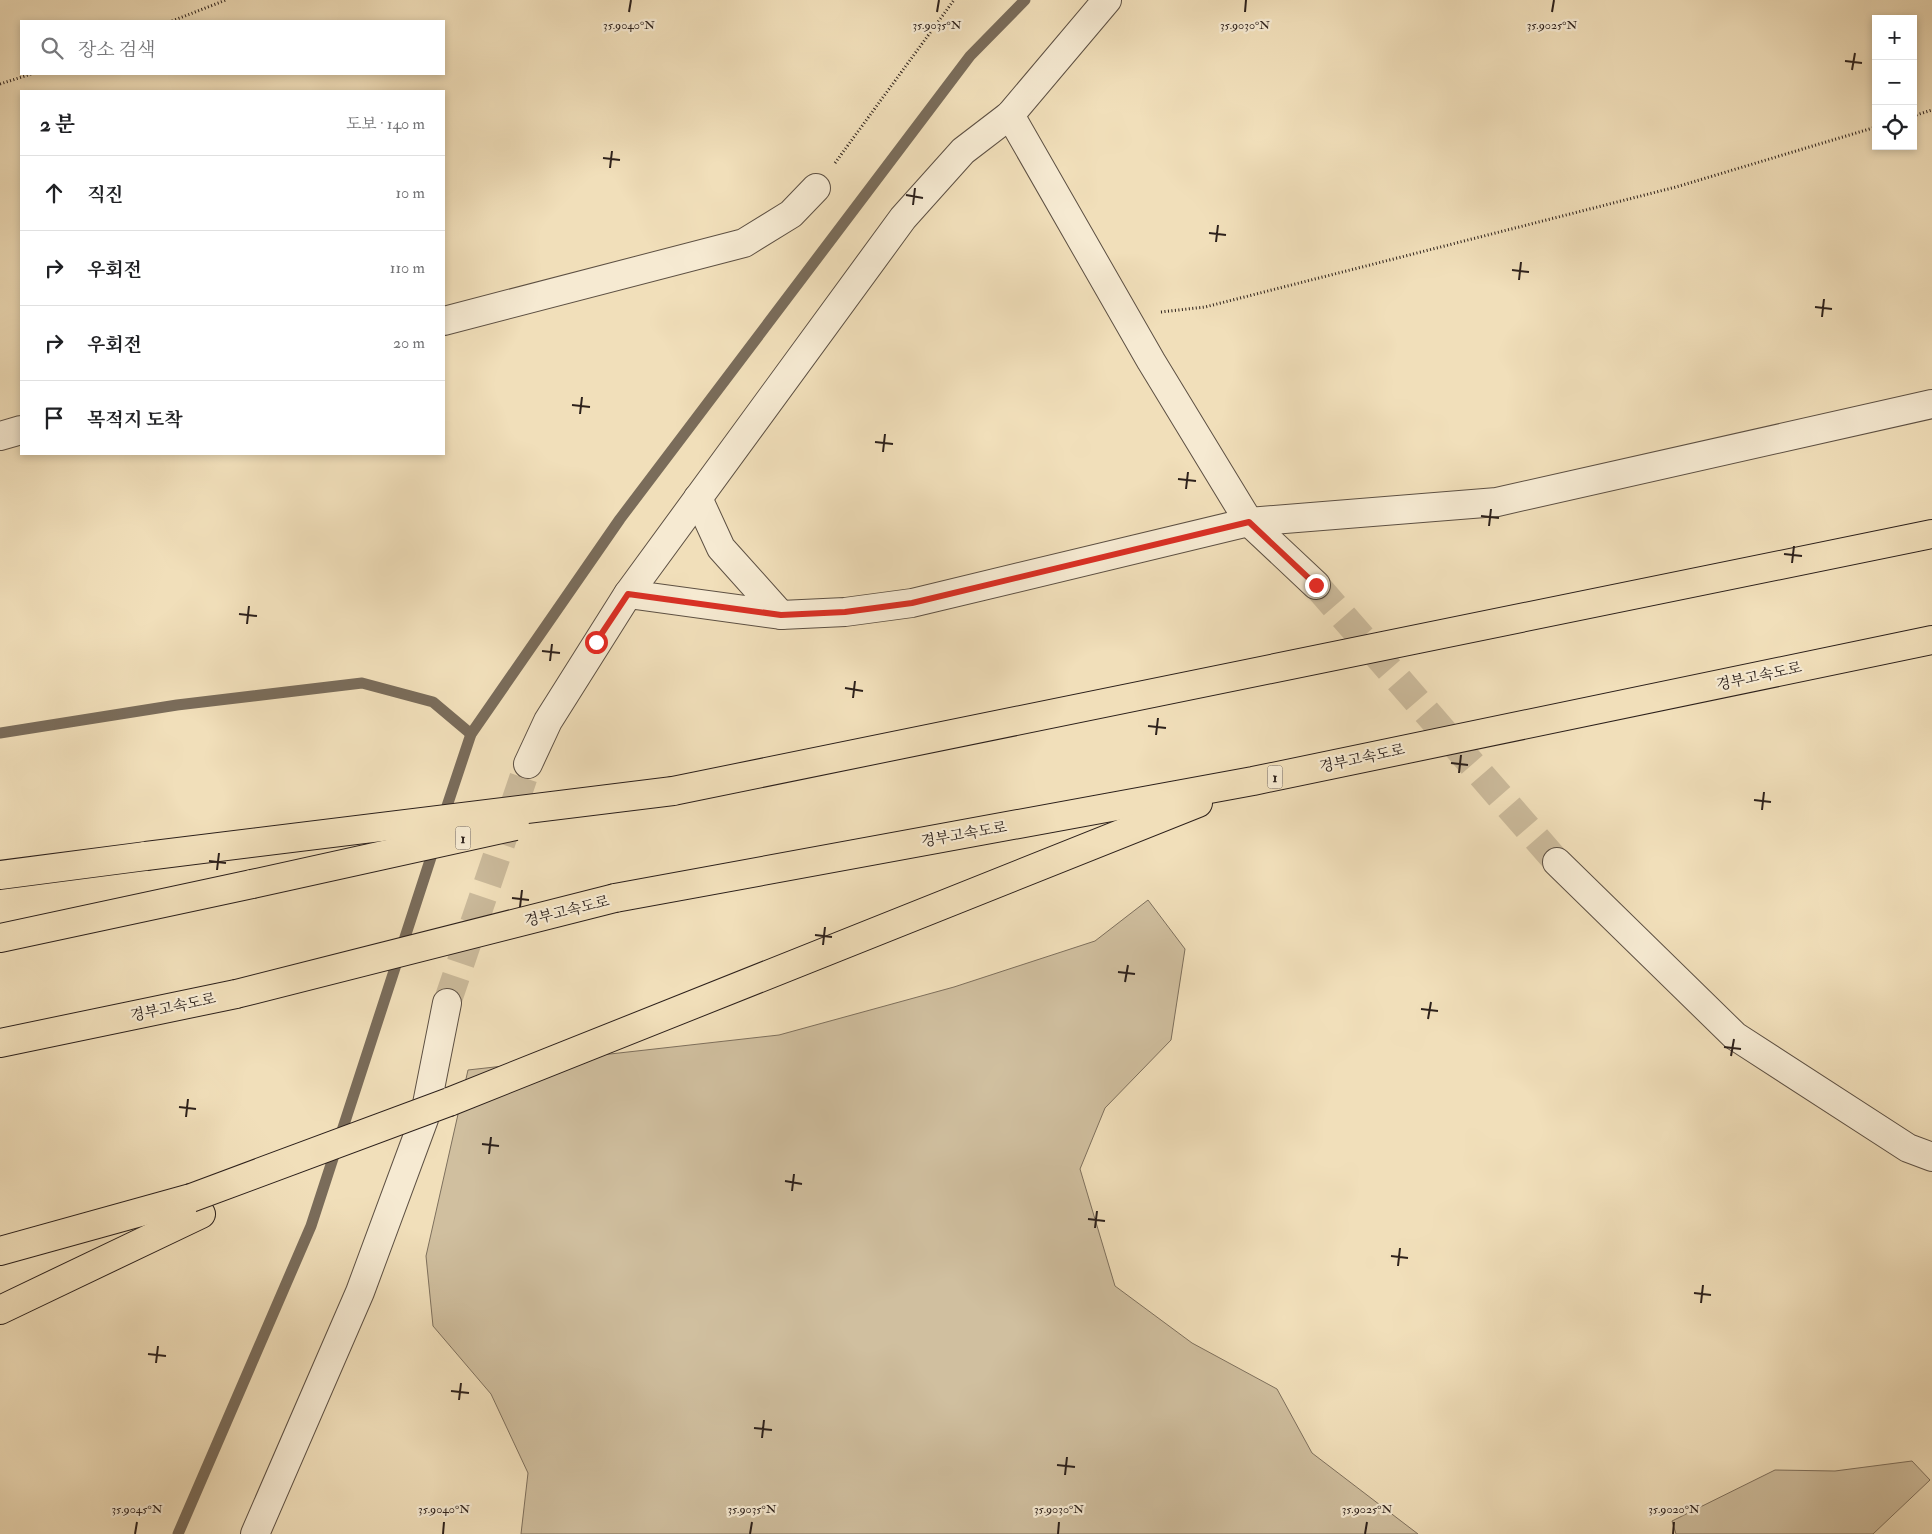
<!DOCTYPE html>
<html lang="ko">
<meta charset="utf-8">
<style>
body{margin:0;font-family:"IM FELL Double Pica","Noto Serif KR",serif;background:#f2f2f2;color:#202124}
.controls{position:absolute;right:15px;top:15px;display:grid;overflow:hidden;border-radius:0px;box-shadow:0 2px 8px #0003}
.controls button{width:45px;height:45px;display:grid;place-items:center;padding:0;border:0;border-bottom:1px solid #e0e0e0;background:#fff;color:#202124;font:25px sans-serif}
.stop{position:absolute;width:15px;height:15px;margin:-11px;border:4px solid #d93025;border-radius:50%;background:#fff}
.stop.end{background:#d93025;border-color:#fff;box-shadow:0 1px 5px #0008}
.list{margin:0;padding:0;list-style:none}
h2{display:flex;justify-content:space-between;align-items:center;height:65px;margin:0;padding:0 20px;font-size:21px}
h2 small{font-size:16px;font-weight:400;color:#757577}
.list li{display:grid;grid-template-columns:32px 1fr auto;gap:15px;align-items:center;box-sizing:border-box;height:75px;padding:0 20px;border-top:1px solid #e0e0e0}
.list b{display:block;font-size:19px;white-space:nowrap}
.list em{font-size:16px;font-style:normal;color:#757577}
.icon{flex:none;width:28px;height:28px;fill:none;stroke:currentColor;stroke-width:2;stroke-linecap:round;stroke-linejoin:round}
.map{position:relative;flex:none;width:1932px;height:1534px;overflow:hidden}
.search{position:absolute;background:#fff;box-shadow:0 2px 8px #0003;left:20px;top:20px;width:425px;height:55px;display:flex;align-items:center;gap:12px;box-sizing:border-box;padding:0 18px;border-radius:0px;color:#757577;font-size:19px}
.panel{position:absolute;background:#fff;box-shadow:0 2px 8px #0003;left:20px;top:90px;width:425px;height:365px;border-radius:0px}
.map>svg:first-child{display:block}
</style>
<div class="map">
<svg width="1932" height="1534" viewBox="0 0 1932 1534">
<rect width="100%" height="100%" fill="#f1dfba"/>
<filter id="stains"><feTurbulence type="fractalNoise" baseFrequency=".004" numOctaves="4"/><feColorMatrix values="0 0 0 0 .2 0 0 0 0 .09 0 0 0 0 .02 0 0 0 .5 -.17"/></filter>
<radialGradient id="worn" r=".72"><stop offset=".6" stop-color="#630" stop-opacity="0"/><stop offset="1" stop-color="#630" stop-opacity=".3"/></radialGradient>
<g fill="#d0bf9f" stroke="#7e705d">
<polygon points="1148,900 1185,949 1171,1040 1105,1108 1080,1169 1115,1286 1192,1343 1277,1389 1312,1453 1418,1534 521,1534 528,1473 491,1394 433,1326 426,1256 468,1070 779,1035 954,987 1095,941"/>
<polygon points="1912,1461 1930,1480 1873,1534 1676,1534 1672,1521 1775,1470 1835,1471"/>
</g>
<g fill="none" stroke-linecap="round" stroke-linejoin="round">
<g stroke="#7a6c5a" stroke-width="11">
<polyline points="0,733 177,705 362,683 433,702 471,734"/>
<polyline points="443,818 471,734 620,519 970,56 1025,0"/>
<polyline points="178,1534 311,1226 435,845"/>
</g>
<g stroke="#cab99a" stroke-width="28" stroke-dasharray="28 14" stroke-linecap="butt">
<polyline points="1316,585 1557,862"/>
<polyline points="447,1003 528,764"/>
</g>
<g stroke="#5d5043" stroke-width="30">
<g id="minor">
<polyline points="1010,115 1151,361 1249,522 1316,585"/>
<polyline points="444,321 744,243 791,214 816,188"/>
<polyline points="0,436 21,430"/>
<polyline points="698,498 721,548 781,615"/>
<polyline points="628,594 903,218 963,151 1010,115 1107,0"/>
<polyline points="528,764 548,721 628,594 781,615 845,612 912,603 1249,522 1497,502 1932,404"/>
<polyline points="1557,862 1735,1036 1908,1148 1932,1157"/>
<polyline points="255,1534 360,1292 424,1119 447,1003"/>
</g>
</g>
<g stroke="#2c201b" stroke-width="30">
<g id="highway">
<polyline points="673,791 1932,534"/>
<polyline points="0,875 146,856"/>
<polyline points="615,898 1253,781 1932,640"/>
<polyline points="0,938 252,884"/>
<polyline points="0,1043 236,994"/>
<polyline points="449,1102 1198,803"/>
<polyline points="0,1251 191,1198"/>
<polyline points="0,1310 201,1214"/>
</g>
</g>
<g stroke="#2c201b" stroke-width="3" stroke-dasharray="1 2.5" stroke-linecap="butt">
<polyline points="172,21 226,0"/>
<polyline points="0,84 31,74"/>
<polyline points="1913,116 1932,110"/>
<polyline points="835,163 954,0"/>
<polyline points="1161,312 1205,307 1676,187 1876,127"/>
</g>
<use href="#minor" stroke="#f6ead2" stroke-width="28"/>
<use href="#highway" stroke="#f1dfba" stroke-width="28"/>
<g stroke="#2c201b" stroke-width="30" stroke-linecap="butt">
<g id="highway-bridge">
<polyline points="146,856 673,791"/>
<polyline points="252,884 515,826"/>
<polyline points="236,994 615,898"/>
<polyline points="191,1198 449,1102"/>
</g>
</g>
<use href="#highway-bridge" stroke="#f1dfba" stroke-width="28"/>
</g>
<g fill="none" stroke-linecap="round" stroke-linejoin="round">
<polyline stroke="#d93025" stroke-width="6" points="596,642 628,594 781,615 845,612 912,603 1249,522 1316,585"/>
</g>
<path fill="none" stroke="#2c201b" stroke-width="2" d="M629 12 631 0M937 12 939 0M1245 12 1246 0M1552 12 1554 0M1845 61 1862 63M1852 70 1855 53M603 158 620 160M610 168 612 151M906 195 923 198M913 205 915 188M1209 233 1226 235M1216 242 1218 225M1512 270 1529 272M1519 280 1521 262M1815 307 1832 309M1822 317 1824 299M572 405 590 407M580 414 582 397M875 442 893 444M883 452 885 434M1178 479 1196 481M1186 489 1188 472M1481 516 1499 518M1489 526 1491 509M1784 554 1802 556M1792 563 1794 546M239 614 257 616M247 624 249 606M542 651 560 653M550 661 552 644M845 688 863 691M853 698 855 681M1148 726 1166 728M1156 735 1158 718M1451 763 1468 765M1459 773 1461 755M1754 800 1771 802M1762 810 1764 792M209 861 226 863M217 870 219 853M512 898 529 900M520 907 522 890M815 935 832 937M823 945 825 927M1118 972 1135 974M1125 982 1128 965M1421 1009 1438 1011M1428 1019 1431 1002M1724 1047 1741 1049M1731 1056 1734 1039M179 1107 196 1109M186 1117 188 1099M482 1144 499 1146M489 1154 491 1137M785 1181 802 1184M792 1191 794 1174M1088 1219 1105 1221M1095 1228 1097 1211M1391 1256 1408 1258M1398 1266 1400 1248M1694 1293 1711 1295M1701 1303 1703 1285M148 1354 166 1356M156 1363 158 1346M451 1391 469 1393M459 1400 461 1383M754 1428 772 1430M762 1438 764 1420M1057 1465 1075 1467M1065 1475 1067 1457M135 1534 137 1522M443 1534 444 1522M750 1534 752 1522M1058 1534 1059 1522M1365 1534 1367 1522M1673 1534 1674 1522"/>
<g text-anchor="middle" stroke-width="4.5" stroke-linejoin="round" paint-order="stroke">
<g fill="#f6ead2" stroke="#695d52" stroke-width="1">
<rect x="1267.5" y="765.5" width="15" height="23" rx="4"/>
<rect x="455.5" y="826.5" width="15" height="23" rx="4"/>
</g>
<g font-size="14" font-weight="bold" fill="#2c201b">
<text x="1275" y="782">1</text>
<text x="463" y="843">1</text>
</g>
<g font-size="15" fill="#2c201b" stroke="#f6ead2">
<text transform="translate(1759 676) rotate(-12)" y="5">경부고속도로</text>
<text transform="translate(1362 758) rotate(-12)" y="5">경부고속도로</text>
<text transform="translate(964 834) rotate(-10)" y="5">경부고속도로</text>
<text transform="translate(567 911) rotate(-14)" y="5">경부고속도로</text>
<text transform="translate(173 1007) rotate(-12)" y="5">경부고속도로</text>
</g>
</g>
<g font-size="12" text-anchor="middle" fill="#2c201b" stroke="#f6ead2" stroke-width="4.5" stroke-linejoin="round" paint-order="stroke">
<text x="629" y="29">35.9040°N</text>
<text x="937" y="29">35.9035°N</text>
<text x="1245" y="29">35.9030°N</text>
<text x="1552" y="29">35.9025°N</text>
<text x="137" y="1513">35.9045°N</text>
<text x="444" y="1513">35.9040°N</text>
<text x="752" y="1513">35.9035°N</text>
<text x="1059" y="1513">35.9030°N</text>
<text x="1367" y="1513">35.9025°N</text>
<text x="1674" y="1513">35.9020°N</text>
</g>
<rect width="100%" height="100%" filter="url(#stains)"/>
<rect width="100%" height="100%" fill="url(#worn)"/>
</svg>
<div class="controls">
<button>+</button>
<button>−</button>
<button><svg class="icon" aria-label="locate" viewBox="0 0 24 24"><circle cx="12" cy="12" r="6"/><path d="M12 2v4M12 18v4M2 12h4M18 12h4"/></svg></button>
</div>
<div class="stop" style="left:596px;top:642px"></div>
<div class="stop end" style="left:1316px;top:585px"></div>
<div class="search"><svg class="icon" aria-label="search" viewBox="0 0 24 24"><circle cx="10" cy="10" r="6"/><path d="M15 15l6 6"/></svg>장소 검색</div>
<section class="panel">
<h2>2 분<small>도보 · 140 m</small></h2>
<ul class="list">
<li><svg class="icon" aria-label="ahead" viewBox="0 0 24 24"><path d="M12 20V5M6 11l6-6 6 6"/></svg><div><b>직진</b></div><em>10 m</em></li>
<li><svg class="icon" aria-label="right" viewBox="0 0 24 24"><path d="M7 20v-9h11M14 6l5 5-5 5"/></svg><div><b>우회전</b></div><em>110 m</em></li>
<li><svg class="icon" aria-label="right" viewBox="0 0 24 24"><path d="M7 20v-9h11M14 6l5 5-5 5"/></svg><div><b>우회전</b></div><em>20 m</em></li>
<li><svg class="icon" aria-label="arrive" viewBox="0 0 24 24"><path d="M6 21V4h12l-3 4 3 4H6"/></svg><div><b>목적지 도착</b></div></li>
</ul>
</section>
</div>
